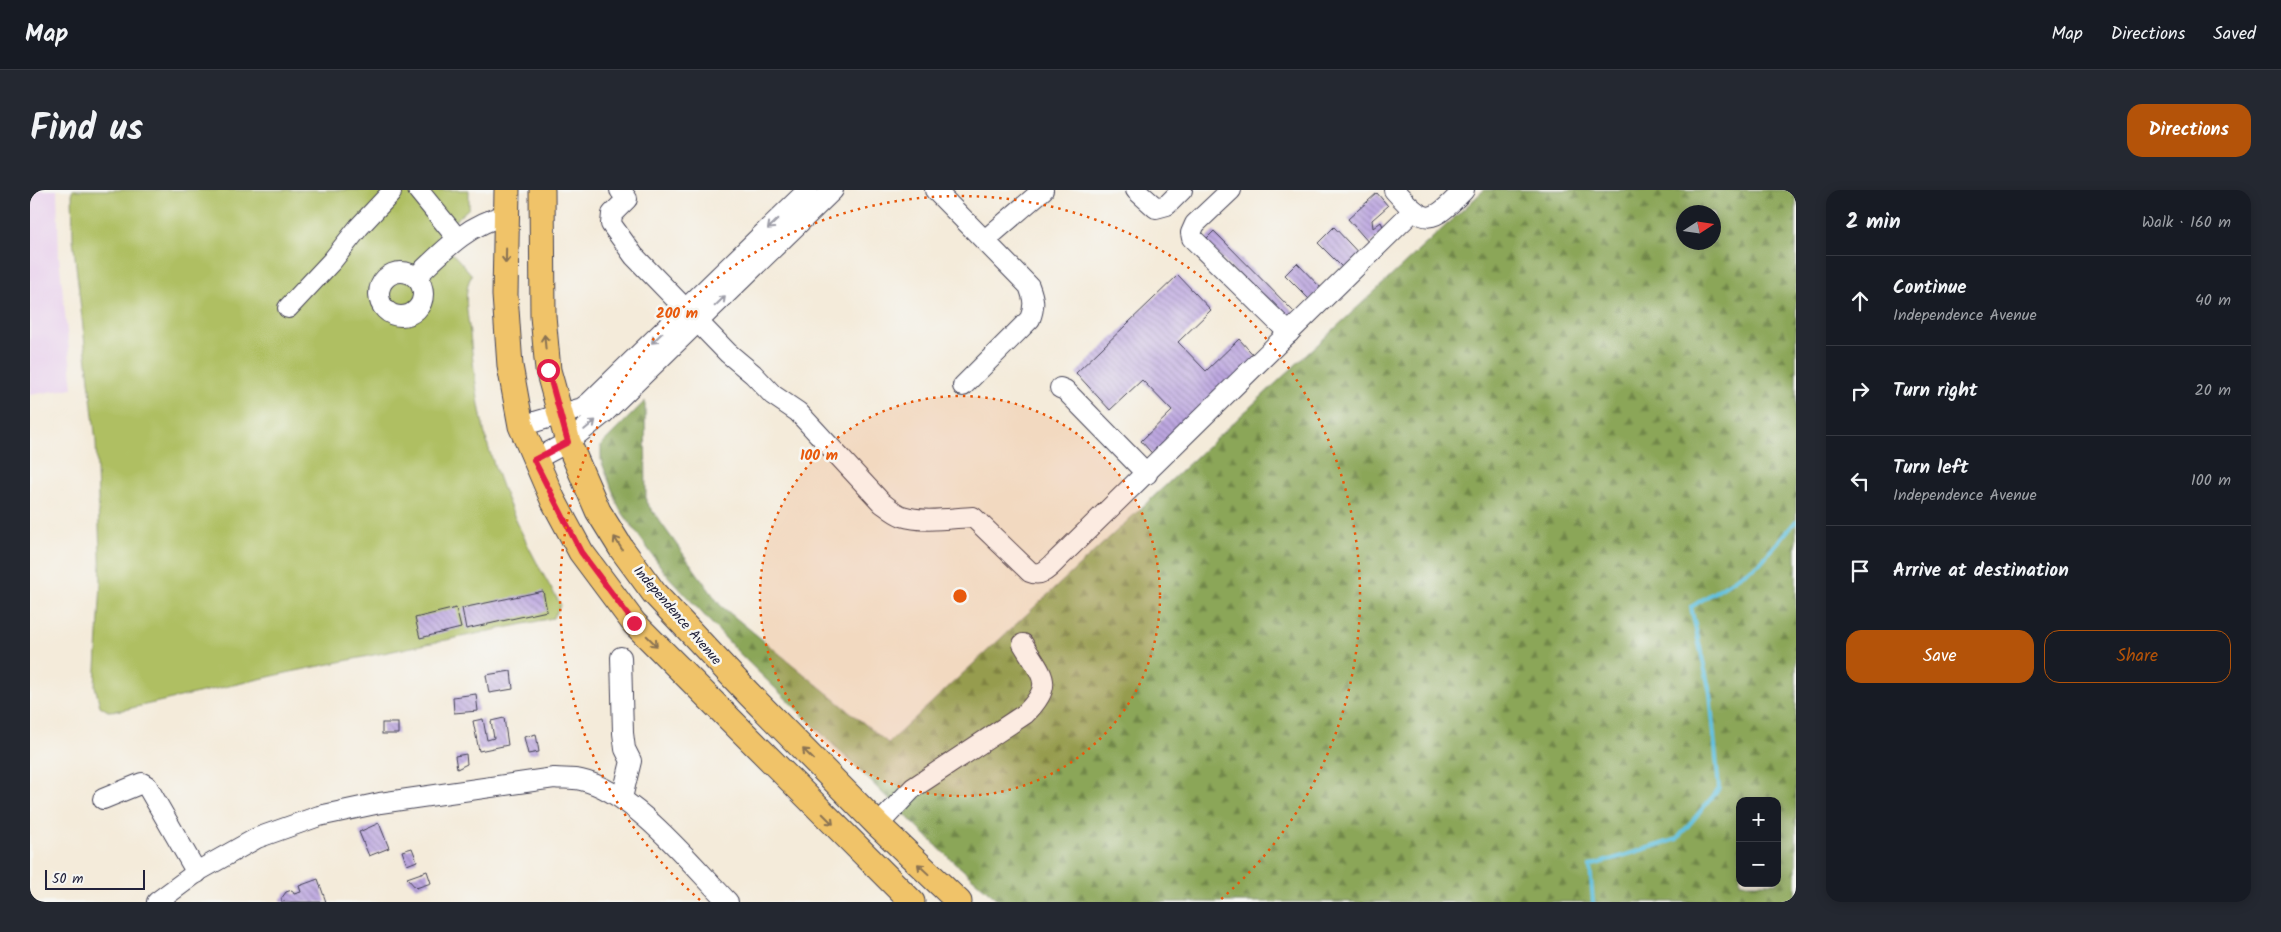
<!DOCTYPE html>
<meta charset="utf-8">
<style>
body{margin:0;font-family:Kalam,sans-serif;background:#242831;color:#f1f3f6}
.controls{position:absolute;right:15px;bottom:15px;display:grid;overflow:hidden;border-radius:10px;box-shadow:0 2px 12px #0003}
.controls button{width:45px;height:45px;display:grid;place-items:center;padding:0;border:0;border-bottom:1px solid #363941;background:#171b24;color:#f1f3f6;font:25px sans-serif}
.compass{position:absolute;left:1646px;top:15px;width:45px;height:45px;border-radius:50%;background:#171b24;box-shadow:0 2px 12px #0003;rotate:78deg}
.scale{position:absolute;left:15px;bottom:12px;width:100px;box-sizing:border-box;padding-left:5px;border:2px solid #22223b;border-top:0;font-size:14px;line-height:18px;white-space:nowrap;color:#22223b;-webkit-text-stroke:4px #f6f6f2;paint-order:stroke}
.stop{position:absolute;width:15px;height:15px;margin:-11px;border:4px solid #e11d48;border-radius:50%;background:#fff}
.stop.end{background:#e11d48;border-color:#fff;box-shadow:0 1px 5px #0008}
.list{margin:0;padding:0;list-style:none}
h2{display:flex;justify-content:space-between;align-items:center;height:65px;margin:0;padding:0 20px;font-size:21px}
h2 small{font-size:16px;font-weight:400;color:#9ea1a6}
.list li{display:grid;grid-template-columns:32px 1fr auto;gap:15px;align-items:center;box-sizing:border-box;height:90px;padding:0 20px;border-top:1px solid #363941}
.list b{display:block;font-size:19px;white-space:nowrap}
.list p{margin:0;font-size:16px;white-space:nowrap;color:#9ea1a6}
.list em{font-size:16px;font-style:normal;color:#9ea1a6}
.actions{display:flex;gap:10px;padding:15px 20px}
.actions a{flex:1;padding:11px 0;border:1px solid #b45309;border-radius:15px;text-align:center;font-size:18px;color:#b45309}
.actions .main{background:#b45309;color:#fff}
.icon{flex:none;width:28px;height:28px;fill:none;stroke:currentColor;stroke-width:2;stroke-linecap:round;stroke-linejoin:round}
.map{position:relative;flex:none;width:1766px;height:712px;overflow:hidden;border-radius:15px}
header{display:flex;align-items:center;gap:30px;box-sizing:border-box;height:70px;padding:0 25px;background:#171b24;border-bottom:1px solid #363941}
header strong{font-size:24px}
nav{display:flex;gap:28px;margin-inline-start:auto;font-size:18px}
.intro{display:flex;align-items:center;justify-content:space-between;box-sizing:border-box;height:120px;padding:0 30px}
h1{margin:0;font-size:35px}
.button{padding:12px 22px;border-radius:15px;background:#b45309;color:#fff;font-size:18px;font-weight:700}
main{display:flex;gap:30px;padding:0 30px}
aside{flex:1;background:#171b24;border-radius:15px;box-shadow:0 2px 12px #0003}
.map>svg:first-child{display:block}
</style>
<header>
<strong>Map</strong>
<nav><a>Map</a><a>Directions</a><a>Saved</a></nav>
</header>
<div class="intro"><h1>Find us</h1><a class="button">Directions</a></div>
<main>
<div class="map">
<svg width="1766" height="712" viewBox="0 0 1766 712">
<defs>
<pattern id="forest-firs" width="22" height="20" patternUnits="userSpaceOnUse" patternTransform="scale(1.25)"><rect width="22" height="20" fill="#8ba658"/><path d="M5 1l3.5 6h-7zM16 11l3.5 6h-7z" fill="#71874a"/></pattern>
<pattern id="building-back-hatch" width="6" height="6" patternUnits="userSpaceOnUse" patternTransform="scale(1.25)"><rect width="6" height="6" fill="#bda7e0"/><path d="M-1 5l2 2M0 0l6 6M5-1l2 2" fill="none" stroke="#9988b7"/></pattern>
</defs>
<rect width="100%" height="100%" fill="#f6f6f2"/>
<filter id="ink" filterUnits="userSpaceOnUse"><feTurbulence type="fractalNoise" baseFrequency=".02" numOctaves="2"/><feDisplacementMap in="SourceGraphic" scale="10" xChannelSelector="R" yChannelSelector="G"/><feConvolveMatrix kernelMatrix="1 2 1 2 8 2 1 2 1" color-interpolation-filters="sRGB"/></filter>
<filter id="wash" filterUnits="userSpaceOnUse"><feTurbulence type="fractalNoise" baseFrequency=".0096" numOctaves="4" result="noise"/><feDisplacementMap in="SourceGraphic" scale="20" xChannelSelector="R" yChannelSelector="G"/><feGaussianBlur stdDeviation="1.12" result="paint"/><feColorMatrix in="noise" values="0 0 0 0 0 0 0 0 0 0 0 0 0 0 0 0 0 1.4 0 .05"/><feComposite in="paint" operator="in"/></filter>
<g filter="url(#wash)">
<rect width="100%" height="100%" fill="#f4ebda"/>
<polygon fill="#e9d2ed" points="0,0 27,0 29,67 43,198 0,205"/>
<path fill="url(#forest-firs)" stroke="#56644a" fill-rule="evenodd" d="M1454 0H1766V712H970L916 665 709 463 636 384 589 318 571 270V255L615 211 616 312 690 415 858 553ZM1654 22H1684V52H1654ZM1710 611H1747V693H1710Z"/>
<path fill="#afbf62" stroke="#68704e" d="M42 0H439V18L405 49 425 66 442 85C432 101 438 126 440 144 444 181 448 220 458 256 475 312 501 366 531 415L523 428 256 483 93 520 78 521 70 516 65 496 71 393 66 252 43 49Z"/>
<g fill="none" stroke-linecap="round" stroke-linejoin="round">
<polyline stroke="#62c1e0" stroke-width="4" points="1563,712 1560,676 1647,649 1689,599 1680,503 1661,417 1730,373 1766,331"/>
</g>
<g id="blocks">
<g fill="url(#building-back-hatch)">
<polygon points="1347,3 1358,16 1342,30 1343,38 1351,32 1355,41 1340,54 1318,29"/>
<polygon points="1304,37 1334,69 1319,84 1288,53"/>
<polygon points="1184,41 1268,126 1258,136 1174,51"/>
<polygon points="1267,73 1292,99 1280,110 1255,85"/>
<polygon points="1148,85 1181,120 1148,152 1176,181 1209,149 1229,171 1127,269 1111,251 1142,221 1112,190 1080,220 1046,183"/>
<polygon points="513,401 517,421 436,439 432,418"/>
<polygon points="426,418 431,438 390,448 385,428"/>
<polygon points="481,481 483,499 459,503 456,485"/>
<polygon points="446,504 448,521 424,523 423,507"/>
<polygon points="474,528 478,555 449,561 443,531 453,529 457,550 464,548 461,531"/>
<rect x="352" y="533" width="16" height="11"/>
<polygon points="506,544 509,562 498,564 494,547"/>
<polygon points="436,564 437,574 427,579 425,566"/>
<polygon points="349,633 359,658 339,666 329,642"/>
<polygon points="382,658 387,671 377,675 372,661"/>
<polygon points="397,681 401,693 386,698 377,688"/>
<polygon points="288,689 296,712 252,712 251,709 256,702 262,700 264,704 271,702 269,696"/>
</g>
</g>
</g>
<g filter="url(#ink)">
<use href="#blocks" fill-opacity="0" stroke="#424053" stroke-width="1"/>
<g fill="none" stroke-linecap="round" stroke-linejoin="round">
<g stroke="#424053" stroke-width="22">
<g id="minor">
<polyline points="388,0 427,48"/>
<path d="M590 0 597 9 582 24 581 34 604 66 698 163 723 184 743 205 768 222 852 313C859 318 864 323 872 326 893 333 921 328 943 327L1000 382C1012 387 1019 378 1027 370L1383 21"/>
<path d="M905 0 999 96C1004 109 1005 116 1000 129L933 196"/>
<polyline points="1106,0 1126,18 1137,15 1152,0"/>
<polyline points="1201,0 1165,34 1161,43 1162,48 1259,143"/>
<path d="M1364 0C1397 37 1401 34 1434 0"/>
<polyline points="955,50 1013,0"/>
<circle cx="371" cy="104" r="22"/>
<path d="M386 87C414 60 438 34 477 25"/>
<polyline points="258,118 302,71 329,37 361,3"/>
<polyline points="1030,198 1035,200 1117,284"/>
<polyline points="491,236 552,218 560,212 778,0"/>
<polyline points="504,270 538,252 572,225 803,0"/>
<polyline points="591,467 593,543 595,559 601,571 592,608"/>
<polyline points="73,609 112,593 117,596 167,683"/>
<path d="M848 635 883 598 995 524C1026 493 1012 486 993 454"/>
<path d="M127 712 170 680 227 648 289 626 350 613 524 588C533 589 542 588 551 590 603 601 661 674 698 712"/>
</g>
</g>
<g stroke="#424053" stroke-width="27">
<g id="major">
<polyline points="477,0 475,105 480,176 491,236 523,310 551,362 604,433 882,712"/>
<polyline points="512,0 513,126 518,180 538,252 568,321 591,358 624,403 719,504 848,635 929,712"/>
</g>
</g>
<use href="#minor" stroke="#fff" stroke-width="20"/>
<use href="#major" stroke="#f0c369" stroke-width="25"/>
</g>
<defs><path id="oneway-shaft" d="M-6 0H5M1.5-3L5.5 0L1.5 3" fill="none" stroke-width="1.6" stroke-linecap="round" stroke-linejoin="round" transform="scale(1.25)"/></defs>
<g stroke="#9c9ca7">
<use href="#oneway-shaft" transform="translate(743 34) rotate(136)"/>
<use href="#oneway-shaft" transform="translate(690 111) rotate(-44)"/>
<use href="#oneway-shaft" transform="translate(627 148) rotate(136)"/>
<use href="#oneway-shaft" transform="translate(560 235) rotate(-40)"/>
</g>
<g stroke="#897252">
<use href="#oneway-shaft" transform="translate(476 66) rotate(91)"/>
<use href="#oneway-shaft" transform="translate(515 152) rotate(-95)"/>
<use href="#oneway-shaft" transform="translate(588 353) rotate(-122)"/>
<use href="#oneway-shaft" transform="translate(622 451) rotate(45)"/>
<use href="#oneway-shaft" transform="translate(778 564) rotate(-135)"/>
<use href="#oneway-shaft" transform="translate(798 629) rotate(45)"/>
<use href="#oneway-shaft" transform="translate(893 679) rotate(-137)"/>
</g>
</g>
<g fill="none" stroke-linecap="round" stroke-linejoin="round" filter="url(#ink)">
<polyline stroke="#e11d48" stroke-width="6" points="518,180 538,252 504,270 551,362 604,433"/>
</g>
<circle cx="930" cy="406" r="200" fill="#e8590c" fill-opacity=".12"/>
<g fill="none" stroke="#e8590c" stroke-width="2.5" stroke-dasharray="2.5 5">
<circle cx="930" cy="406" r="200"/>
<path d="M670 710A400 400 0 1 1 1190 710"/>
</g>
<g text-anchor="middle" stroke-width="5" stroke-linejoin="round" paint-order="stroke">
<g font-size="14" fill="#22223b" stroke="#f6f6f2">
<text transform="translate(648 425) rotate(49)" y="5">Independence Avenue</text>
</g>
</g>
<circle cx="930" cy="406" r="8" fill="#e8590c" stroke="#f6f6f2" stroke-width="2.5"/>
<g font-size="15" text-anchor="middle" font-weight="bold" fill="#e8590c" stroke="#f6f6f2" stroke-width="5" stroke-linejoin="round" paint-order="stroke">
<text x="647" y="128">200 m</text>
<text x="789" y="270">100 m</text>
</g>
</svg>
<div class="controls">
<button>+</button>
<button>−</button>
</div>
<svg class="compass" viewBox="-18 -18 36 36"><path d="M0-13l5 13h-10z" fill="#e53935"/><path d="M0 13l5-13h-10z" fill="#9ea1a6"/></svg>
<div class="scale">50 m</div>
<div class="stop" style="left:518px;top:180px"></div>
<div class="stop end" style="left:604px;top:433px"></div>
</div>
<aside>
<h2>2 min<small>Walk · 160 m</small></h2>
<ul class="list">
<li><svg class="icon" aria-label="ahead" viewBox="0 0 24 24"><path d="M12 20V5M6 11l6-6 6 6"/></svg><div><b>Continue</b><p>Independence Avenue</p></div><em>40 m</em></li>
<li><svg class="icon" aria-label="right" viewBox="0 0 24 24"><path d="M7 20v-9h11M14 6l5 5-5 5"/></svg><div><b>Turn right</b></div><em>20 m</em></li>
<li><svg class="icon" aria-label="left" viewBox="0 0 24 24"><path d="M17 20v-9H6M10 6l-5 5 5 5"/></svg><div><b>Turn left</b><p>Independence Avenue</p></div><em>100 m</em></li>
<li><svg class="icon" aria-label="arrive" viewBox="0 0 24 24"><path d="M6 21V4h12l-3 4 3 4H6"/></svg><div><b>Arrive at destination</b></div></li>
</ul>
<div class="actions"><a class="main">Save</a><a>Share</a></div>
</aside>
</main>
